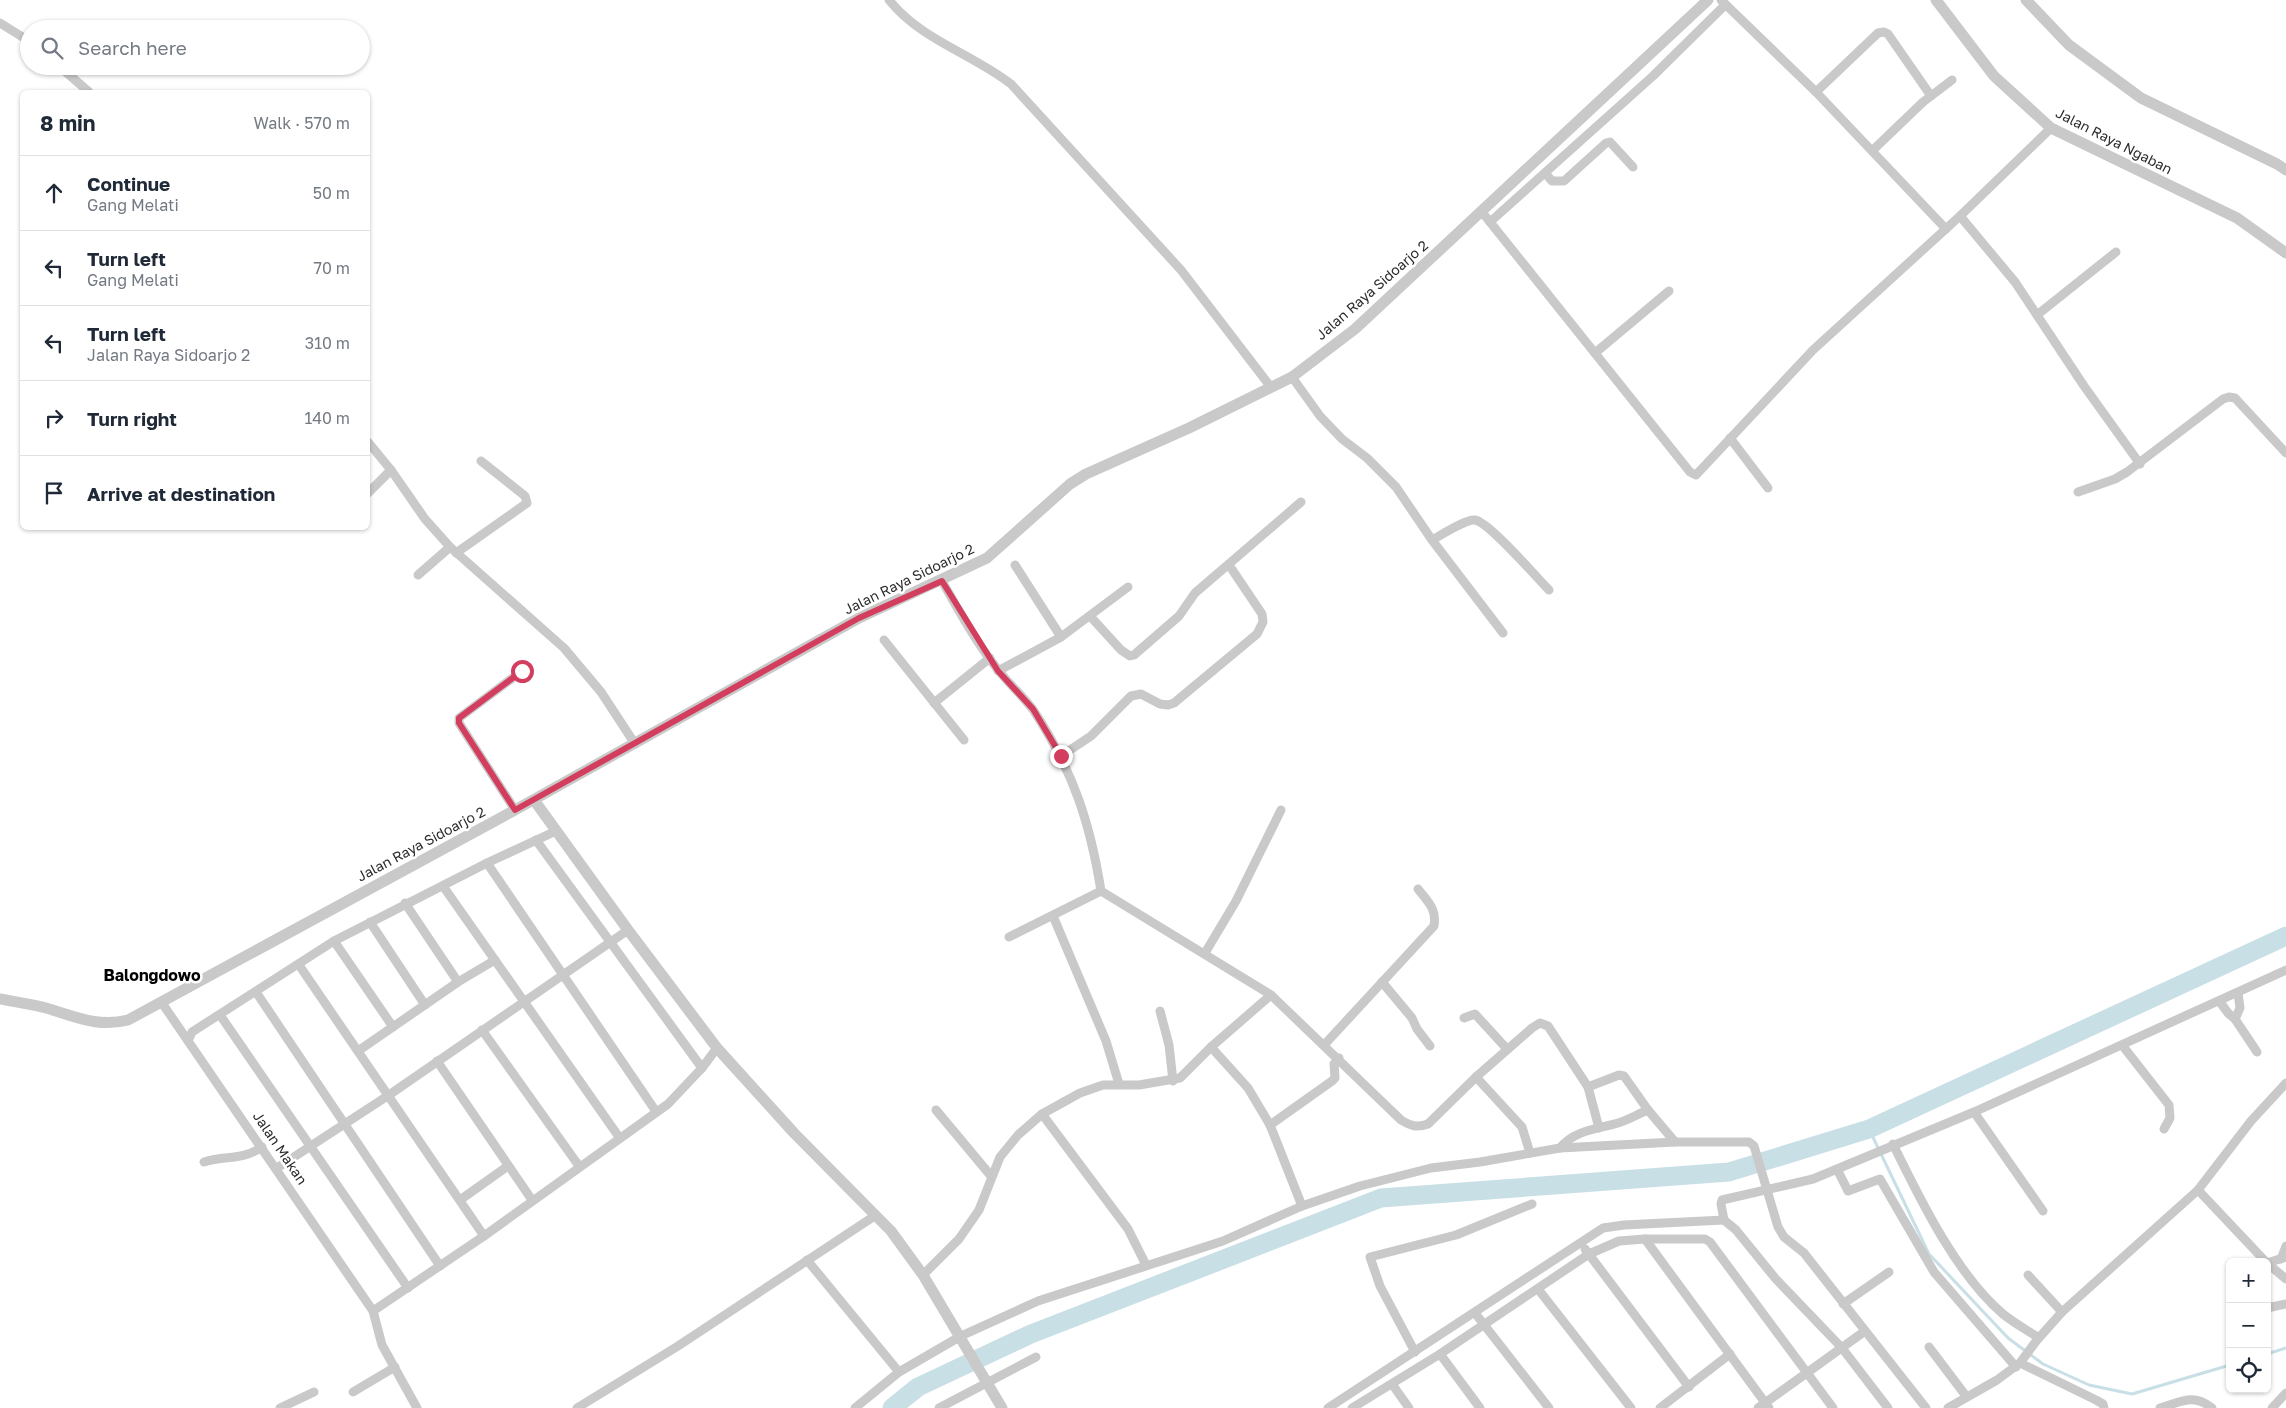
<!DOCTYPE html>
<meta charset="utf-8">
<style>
body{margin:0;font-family:"Golos Text",sans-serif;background:#f2f2f3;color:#1f2937}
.controls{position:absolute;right:15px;bottom:15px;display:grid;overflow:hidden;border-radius:8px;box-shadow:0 1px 4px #0004}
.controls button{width:45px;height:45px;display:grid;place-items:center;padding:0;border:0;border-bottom:1px solid #e0e1e3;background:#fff;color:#1f2937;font:25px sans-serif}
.stop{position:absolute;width:15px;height:15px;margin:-11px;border:4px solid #d33e5e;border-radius:50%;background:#fff}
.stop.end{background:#d33e5e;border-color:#fff;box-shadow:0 1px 5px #0008}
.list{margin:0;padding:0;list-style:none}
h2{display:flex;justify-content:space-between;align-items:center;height:65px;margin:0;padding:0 20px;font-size:21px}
h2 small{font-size:16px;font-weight:400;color:#747a83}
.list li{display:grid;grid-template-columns:32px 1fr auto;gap:15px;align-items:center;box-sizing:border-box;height:75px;padding:0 20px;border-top:1px solid #e0e1e3}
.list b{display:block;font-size:19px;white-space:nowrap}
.list p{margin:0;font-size:16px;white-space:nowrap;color:#747a83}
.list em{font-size:16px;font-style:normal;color:#747a83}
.icon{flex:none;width:28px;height:28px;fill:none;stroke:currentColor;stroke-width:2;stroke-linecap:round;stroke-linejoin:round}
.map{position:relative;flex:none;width:2286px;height:1408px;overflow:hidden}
.search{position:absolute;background:#fff;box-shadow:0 1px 4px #0004;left:20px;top:20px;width:350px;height:55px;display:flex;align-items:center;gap:12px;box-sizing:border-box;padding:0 18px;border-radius:28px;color:#747a83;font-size:19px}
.panel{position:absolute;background:#fff;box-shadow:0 1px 4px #0004;left:20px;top:90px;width:350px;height:440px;border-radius:8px}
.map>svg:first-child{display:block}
</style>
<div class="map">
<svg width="2286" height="1408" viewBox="0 0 2286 1408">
<rect width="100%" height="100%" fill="#fff"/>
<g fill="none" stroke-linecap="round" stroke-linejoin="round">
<g stroke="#c8dfe6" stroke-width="3">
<polyline points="1869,1129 1929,1254 2008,1338 2043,1364 2089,1385 2132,1394 2230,1365"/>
<polyline points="2267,1354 2286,1348"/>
</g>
<polyline stroke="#c8dfe6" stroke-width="19" points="892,1408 918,1387 1031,1334 1381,1198 1729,1172 1869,1129 2286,936"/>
<g stroke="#c9c9c9" stroke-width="9">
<path d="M889 0C921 40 971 53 1011 84L1181 270 1270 386"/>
<polyline points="1721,0 1816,92 1946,229"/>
<polyline points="0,23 29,41"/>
<polyline points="59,66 89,92"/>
<polyline points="1816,92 1878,33 1884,32 1888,34 1931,96"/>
<polyline points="1873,150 1923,102 1952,80"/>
<polyline points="1545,173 1552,181 1564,181 1606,143 1610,142 1633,167"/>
<polyline points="1482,212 1690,472 1696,475 1813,350 1960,216 2051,128"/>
<polyline points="1960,216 2015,282 2084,386 2140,464"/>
<polyline points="1490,222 1653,76 1725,5"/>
<polyline points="2037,315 2116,252"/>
<polyline points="1595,353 1669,291"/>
<polyline points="1292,377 1320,416 1342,439 1367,458 1396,487 1432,540 1503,633"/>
<polyline points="1730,438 1768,488"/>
<polyline points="368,442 391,470 425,519 450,547 564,648 601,692 635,744"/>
<polyline points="2078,492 2115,479 2127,472 2223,399 2229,397 2235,398 2286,453"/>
<polyline points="368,493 391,470"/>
<path d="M1432 540C1441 535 1466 519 1475 520 1489 522 1536 577 1549 590"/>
<polyline points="456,553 527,503 525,496 481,461"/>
<polyline points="1015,565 1061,637 1128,587"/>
<polyline points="418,575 450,547"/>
<path d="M942 581C959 611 977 644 999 671 1010 685 1024 697 1034 711 1073 771 1090 822 1101 891L1271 995 1401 1120C1411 1126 1417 1128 1428 1124L1476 1077 1532 1028 1540 1023 1548 1026 1588 1087 1599 1128"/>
<polyline points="1090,616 1121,650 1130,656 1134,655 1179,616 1195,593 1301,502"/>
<polyline points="884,640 964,740"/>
<polyline points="998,671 1061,637"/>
<polyline points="934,703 990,658"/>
<polyline points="1061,756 1091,736 1131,696 1141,694 1160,704 1168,705 1174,703 1257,634 1263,622 1262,614 1229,565"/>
<polyline points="515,810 459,723 459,718 522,671"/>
<polyline points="536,840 702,1068"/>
<polyline points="487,863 655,1110"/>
<polyline points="443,886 619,1137"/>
<polyline points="405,903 458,982"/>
<polyline points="1053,916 1106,1041 1119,1084"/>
<polyline points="370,922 425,1005"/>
<polyline points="1009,937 1101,891"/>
<polyline points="334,941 393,1027"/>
<polyline points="1205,953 1236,901 1281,810"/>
<polyline points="299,965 484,1236"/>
<polyline points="1382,982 1412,1018 1417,1029 1430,1046"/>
<polyline points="256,992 440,1266"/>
<polyline points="2220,1002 2228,1013 2235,1019 2257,1052"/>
<polyline points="162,1003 373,1311 382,1345 417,1408"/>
<polyline points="1160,1011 1169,1045 1173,1081"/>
<polyline points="220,1015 408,1288"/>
<polyline points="1464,1018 1475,1014 1507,1049"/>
<polyline points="2235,1019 2240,1008 2238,993"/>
<polyline points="482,1030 579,1166"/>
<polyline points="188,1041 192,1032 334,941 487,863 556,831"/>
<path d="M1325 1044 1434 926C1437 909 1428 902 1418 889"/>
<polyline points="2122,1045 2169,1105 2170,1118 2164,1129"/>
<polyline points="1211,1047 1248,1088 1270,1125 1302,1206"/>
<polyline points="358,1051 458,982 495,960"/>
<polyline points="437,1061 532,1200"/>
<polyline points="1476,1077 1522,1127 1530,1153"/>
<polyline points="1588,1087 1619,1075 1624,1076 1648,1110 1675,1142"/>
<polyline points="936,1110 991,1176"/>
<polyline points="1974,1112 2043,1211"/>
<polyline points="1042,1114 1128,1229 1146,1265"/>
<polyline points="1270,1125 1332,1081 1335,1078 1334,1064 1339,1058"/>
<path d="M1893 1144C1920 1199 1956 1274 2003 1314 2014 1323 2027 1330 2039 1338"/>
<path d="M1560 1148C1574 1130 1598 1129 1618 1123 1628 1120 1638 1114 1648 1110"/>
<path d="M204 1162C227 1155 241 1161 262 1147"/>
<polyline points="277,1168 389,1095 628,930"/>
<polyline points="1837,1169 1848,1191 1880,1179 1934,1272 2016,1367"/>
<polyline points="2198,1190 2266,1262"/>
<polyline points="460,1200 508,1166"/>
<polyline points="1645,1239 1769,1408"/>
<polyline points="1585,1249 1689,1387"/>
<polyline points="2281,1259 2286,1246"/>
<polyline points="807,1260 899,1372"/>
<polyline points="2267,1263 2286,1279"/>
<polyline points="2267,1263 2286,1257"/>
<polyline points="923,1275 959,1239 979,1210 1000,1157 1018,1135 1042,1114 1080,1093 1103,1085 1139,1085 1180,1078 1211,1047 1271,995"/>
<polyline points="2028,1275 2062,1312"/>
<polyline points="1538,1289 1631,1408"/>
<polyline points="1843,1304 1889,1272"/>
<polyline points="2267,1308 2286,1304"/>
<polyline points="373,1311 484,1236 668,1104 702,1068 717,1048"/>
<polyline points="1475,1313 1549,1408"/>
<polyline points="1929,1347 1966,1396"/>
<polyline points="1415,1352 1380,1286 1370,1257 1456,1235 1532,1204"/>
<polyline points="1440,1354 1480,1408"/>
<polyline points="2020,1363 2096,1400 2103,1404 2104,1408"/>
<polyline points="1392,1384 1409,1408"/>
<polyline points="353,1392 395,1367"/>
<polyline points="280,1408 314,1392"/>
<polyline points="577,1408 678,1346 876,1215"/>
<polyline points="855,1408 899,1372 961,1336 1038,1301 1223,1241 1302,1206 1360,1186 1431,1168 1480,1162 1560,1148 1675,1142 1749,1142 1754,1146 1778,1227 1784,1237 1804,1253 1926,1408"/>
<polyline points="939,1408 1036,1357"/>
<polyline points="1328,1408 1603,1228 1624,1225 1724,1220"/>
<polyline points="1352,1408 1440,1354 1589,1254 1619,1241 1645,1239 1705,1239 1710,1242 1833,1408"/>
<polyline points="1660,1408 1730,1354"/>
<polyline points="1758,1408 1865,1331"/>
<polyline points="1888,1408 1842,1348 1775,1278 1736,1230 1724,1220 1721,1204 1722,1200 1813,1179 1974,1112 2286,970"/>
<polyline points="1948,1408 1997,1380 2020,1363 2037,1340 2062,1312 2198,1190 2251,1121 2286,1083"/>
<path d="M2160 1408C2181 1402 2193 1393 2212 1408"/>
<polyline points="2272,1408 2286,1393"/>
</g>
<g stroke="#c9c9c9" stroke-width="11">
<polyline points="1936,0 1994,76 2051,128 2237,218 2286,253"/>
<polyline points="2026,0 2069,45 2141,98 2277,164 2286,170"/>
<polyline points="534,800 628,930 717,1048 794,1133 891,1231 923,1275 1002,1408"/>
<path d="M0 999C15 1002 31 1004 46 1008 74 1016 98 1028 128 1020L515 810 859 618 987 558 1070 484 1086 474 1189 428 1292 377 1355 329 1708 0"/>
</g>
</g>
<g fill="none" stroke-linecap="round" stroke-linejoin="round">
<polyline stroke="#d33e5e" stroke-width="6" points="522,671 459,718 459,723 515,810 859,618 942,581 998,671 1033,709 1061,756"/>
</g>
<g text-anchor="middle" stroke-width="5" stroke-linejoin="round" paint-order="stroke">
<g font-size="14" fill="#2c2c2c" stroke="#fff">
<text transform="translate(2114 141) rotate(27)" y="5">Jalan Raya Ngaban</text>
<text transform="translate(1372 290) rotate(-41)" y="5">Jalan Raya Sidoarjo 2</text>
<text transform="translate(909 579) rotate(-26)" y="5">Jalan Raya Sidoarjo 2</text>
<text transform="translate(421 844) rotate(-28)" y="5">Jalan Raya Sidoarjo 2</text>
<text transform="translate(280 1148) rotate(56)" y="5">Jalan Makan</text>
</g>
<g font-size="16" font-weight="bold" fill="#000" stroke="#fff">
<text x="152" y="981">Balongdowo</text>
</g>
</g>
</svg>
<div class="controls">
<button>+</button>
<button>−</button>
<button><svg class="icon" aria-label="locate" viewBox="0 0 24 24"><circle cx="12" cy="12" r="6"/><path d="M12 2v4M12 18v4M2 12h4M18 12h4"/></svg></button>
</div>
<div class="stop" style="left:522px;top:671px"></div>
<div class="stop end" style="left:1061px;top:756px"></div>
<div class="search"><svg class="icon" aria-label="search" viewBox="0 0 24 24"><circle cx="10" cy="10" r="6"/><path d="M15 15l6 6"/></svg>Search here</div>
<section class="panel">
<h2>8 min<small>Walk · 570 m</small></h2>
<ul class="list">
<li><svg class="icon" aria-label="ahead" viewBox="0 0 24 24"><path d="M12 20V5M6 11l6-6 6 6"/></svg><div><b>Continue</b><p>Gang Melati</p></div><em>50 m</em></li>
<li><svg class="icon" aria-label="left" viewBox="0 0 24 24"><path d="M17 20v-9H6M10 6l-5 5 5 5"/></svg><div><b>Turn left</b><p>Gang Melati</p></div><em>70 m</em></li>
<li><svg class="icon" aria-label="left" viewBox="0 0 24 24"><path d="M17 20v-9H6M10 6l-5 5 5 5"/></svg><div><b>Turn left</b><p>Jalan Raya Sidoarjo 2</p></div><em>310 m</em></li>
<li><svg class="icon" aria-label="right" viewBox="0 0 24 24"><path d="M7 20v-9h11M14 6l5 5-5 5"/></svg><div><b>Turn right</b></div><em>140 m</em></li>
<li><svg class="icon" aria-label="arrive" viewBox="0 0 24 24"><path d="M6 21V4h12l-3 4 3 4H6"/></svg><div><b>Arrive at destination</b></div></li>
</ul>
</section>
</div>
